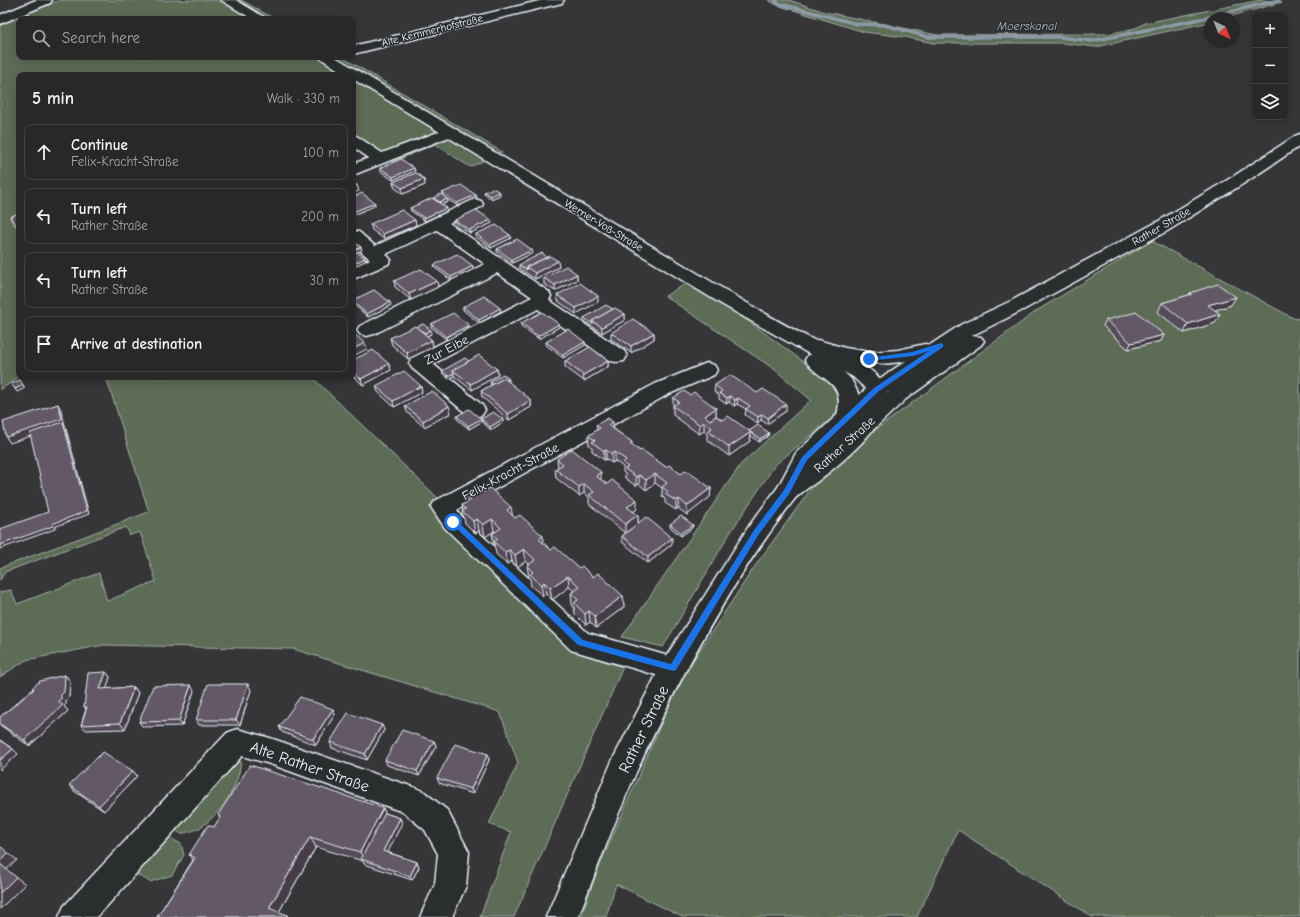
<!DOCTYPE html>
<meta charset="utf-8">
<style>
body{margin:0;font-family:"Comic Neue",sans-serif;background:#343437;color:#f1f3f6}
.controls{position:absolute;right:12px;top:12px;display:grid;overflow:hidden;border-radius:8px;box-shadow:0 2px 10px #0003}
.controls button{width:36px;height:36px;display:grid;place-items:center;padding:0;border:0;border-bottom:1px solid #444447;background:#28282b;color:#f1f3f6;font:20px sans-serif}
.compass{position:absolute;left:1204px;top:12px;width:36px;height:36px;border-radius:50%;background:#28282b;box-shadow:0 2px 10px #0003;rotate:137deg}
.stop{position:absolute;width:12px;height:12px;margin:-9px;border:3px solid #1a73e8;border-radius:50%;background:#fff}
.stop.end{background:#1a73e8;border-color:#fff;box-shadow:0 1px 4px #0008}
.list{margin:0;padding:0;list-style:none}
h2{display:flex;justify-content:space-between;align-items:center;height:52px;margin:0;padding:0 16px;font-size:17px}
h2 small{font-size:13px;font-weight:400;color:#a5a6a9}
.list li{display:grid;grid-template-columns:26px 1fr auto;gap:12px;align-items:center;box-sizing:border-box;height:56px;margin:0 8px 8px;padding:0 8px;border:1px solid #444447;border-radius:8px}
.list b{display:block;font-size:15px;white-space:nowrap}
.list p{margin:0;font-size:13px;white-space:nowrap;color:#a5a6a9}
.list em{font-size:13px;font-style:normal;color:#a5a6a9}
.icon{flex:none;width:22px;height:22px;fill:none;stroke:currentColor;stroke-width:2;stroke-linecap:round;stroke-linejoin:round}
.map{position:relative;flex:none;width:1300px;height:917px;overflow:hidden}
.search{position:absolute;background:#28282b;box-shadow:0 2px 10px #0003;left:16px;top:16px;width:340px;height:44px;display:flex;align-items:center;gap:10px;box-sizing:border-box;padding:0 14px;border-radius:8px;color:#a5a6a9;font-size:15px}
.panel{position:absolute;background:#28282b;box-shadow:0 2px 10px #0003;left:16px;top:72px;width:340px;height:308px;border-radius:8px}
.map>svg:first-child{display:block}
</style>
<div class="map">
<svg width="1300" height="917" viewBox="0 0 1300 917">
<rect width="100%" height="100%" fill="#363639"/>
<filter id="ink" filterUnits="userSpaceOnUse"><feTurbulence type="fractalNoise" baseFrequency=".025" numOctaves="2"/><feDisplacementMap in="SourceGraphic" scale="8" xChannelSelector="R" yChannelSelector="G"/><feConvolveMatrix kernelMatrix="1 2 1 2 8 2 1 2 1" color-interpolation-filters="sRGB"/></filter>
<g filter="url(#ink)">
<g fill="#5d6c54" stroke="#a2aea6">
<polygon points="60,0 241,0 275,19 19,19 19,57 342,57 502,152 470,167 435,144 393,162 353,134 353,75 19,75 19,220 13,223 19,229 19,377 0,390 0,25"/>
<polygon points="768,0 789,0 825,12 937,35 1108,34 1136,28 1145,23 1261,0 1282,2 1224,18 1210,18 1210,22 1096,47 1062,43 933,43 905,37 864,32 777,5"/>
<polygon points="1152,241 1293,318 1300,319 1300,917 1092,917 958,830 917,917 682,917 616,884 606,917 581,917 597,872 680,680 755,566 816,482 866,437 1038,310"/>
<polygon points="687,283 751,323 816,371 837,390 842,404 832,418 775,465 730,533 663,647 622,637 741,464 811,400 774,369 665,296"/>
<polygon points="106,377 312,377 439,499 435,518 573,651 623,667 514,917 480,917 511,832 489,824 518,763 500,712 293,649 104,645 26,660 0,677 0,592 11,590 17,604 99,573 107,601 156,581 140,532 130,535 126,527 5,572 0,580 0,568 149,512"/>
<path d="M241 761C239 786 221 815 199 828 194 831 187 832 181 834L173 828 231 765Z"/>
<polygon points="165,835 181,844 184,855 172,875 150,882 131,871"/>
</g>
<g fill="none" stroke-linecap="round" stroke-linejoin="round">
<polyline stroke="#8d9ca8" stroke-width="3.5" points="775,0 777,3 857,24 885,25 928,37 1059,37 1092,41 1205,18 1279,0"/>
<g stroke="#e8f1f8" stroke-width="3">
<g id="minor">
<polygon points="543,0 564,0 562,3 353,54 353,46"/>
<polygon points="449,128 454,129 456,132 454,135 353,175 353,164 369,158 353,147 353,135 358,137 382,153"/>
<path d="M1300 134V146L1246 182 1169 230 1025 309 971 336 981 337 984 341 981 345 906 399 874 429 866 431 858 429 855 424 858 419 889 392 877 397 870 395 867 390 870 385 906 361C885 366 821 365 808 346L811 342 818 340 845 348 871 352 898 350 925 344 930 345 962 324 1011 301 1157 222 1234 176 1295 136Z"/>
<polygon points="475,199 481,201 483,204 481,207 449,223 549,292 551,296 549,300 624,351 627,356 624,361 617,362 610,361 538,309 433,364 482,405 485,410 482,415 475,417 468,415 412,368 409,363 412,358 532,297 497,273 374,334 367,336 360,334 357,330 360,326 485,264 437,230 386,254 391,260 388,264 353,279 353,267 370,259 353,245 353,231 359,232 375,246"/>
<polygon points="707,363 714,365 717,370 714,375 669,394 457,510 461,516 588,633 682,660 686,668 682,676 673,680 571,650 445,528 431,507 435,501 655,384"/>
<polygon points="237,729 270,738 413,787 423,791 447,810 469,852 466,886 452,917 420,917 435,884 438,854 425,830 403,812 270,764 242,756 97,917 59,917 64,906 227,733"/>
</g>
</g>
<g stroke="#e8f1f8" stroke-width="3">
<g id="major">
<polygon points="221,0 236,0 267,19 252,19"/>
<path d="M319 57H335L737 297C762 312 787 327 814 340 831 349 851 357 867 368 875 373 886 382 887 392 892 423 840 464 818 481 810 487 799 493 793 501 729 584 678 680 635 775 614 822 597 870 578 917H546L612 761 664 660 749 526 778 487 796 453 837 415C846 379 820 383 805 360L808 355H811L723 305 353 79V75H346ZM844 372 853 377 866 389 859 395 851 379Z"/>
</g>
</g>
<g stroke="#e8f1f8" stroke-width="3">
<polygon id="highway" points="36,0 52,0 50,3 0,24 0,15"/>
</g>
<use href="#minor" fill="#2a2d2e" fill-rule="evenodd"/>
<use href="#major" fill="#2a2d2e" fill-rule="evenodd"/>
<use href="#highway" fill="#2a2d2e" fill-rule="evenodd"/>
</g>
<g fill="#564c58" stroke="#e8f1f8">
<polygon points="380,168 414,168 415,171 393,180 380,171"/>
<polygon points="393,182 425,185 403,194 395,188"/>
<polygon points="484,192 500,195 491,199 485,195"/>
<polygon points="442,193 476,195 477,197 458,206 447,199 448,202 441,204 447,211 425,221 411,211 410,208 434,199 433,198 443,195"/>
<polygon points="19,213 19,229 13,223 10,217"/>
<polygon points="415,220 416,225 384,239 372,230 370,224"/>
<polygon points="455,220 492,223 470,233 455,223"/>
<polygon points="476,234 510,235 511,238 491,248 476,237"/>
<polygon points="497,249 533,253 512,263 497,252"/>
<polygon points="547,257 558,261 559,267 535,279 519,268 519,265"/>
<polygon points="434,265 474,269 451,280 435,268"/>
<polygon points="577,274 577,280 555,291 544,284 544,278"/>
<polygon points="394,281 437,281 438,287 411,300 395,287"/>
<polygon points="1190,293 1231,305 1215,310 1220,314 1215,323 1184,333 1158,312 1162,303 1189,295"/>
<polygon points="557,295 598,302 576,314 558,301"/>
<polygon points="353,300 391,305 368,317 353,304"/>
<polygon points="463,307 501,311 479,323 463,310"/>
<polygon points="613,309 625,314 625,320 602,333 584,321 584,318"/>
<polygon points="1106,320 1164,335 1161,341 1128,349 1103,326"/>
<polygon points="521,323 559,324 559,327 539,339 521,326"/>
<polygon points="431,324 469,328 447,340 431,327"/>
<polygon points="417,327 431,334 426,336 432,340 433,347 408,359 392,345 390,338 418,329"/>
<polygon points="611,333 654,333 654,339 631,353 611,339"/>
<polygon points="546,342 585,342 585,345 563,358 546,345"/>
<polygon points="353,360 391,370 363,385 353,376"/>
<polygon points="469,361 497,369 498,375 472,390 454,376 449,379 443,374 442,371"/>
<polygon points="565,361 608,361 608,367 584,381 565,367"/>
<polygon points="509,379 509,382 508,382 531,400 531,407 509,420 482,397 481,391 491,385 490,382"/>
<polygon points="715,385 757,393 786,411 767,424 761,420 757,423 745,415 746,409 737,404 734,406 729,402 726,404 719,399 719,395 714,392"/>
<polygon points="376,386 421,386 422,392 394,407 378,392"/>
<polygon points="690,395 716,408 716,416 722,420 749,431 768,436 759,442 750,435 750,441 729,456 707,440 707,434 704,431 699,434 673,415 673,398"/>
<polygon points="405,406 451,413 424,427 407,412"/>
<polygon points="457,416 481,419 481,422 469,429 457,419"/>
<polygon points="481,419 503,419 503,422 491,430 482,422"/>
<polygon points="596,425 614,429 632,442 632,445 640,451 666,467 711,488 710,497 687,515 678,508 676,510 665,503 665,499 662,496 662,488 655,483 646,490 639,484 636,486 625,478 625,474 623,472 623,467 615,461 612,463 606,459 604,460 592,451 592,447 589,445 588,436 597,430"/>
<polygon points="557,459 601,480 637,509 633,512 638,515 638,524 672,544 648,563 622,542 622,536 625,533 589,504 589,497 584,493 579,496 556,478 555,469 558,467"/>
<polygon points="483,492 512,515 551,550 593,577 623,596 624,607 596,628 590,622 586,625 575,614 574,607 572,605 571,593 574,591 569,587 552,600 546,594 543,596 531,586 530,579 529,577 527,566 529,564 526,561 517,567 512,561 507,564 496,554 492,534 495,532 494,531 485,537 479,531 475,533 465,523 462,511 463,511 462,505 466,503 465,494"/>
<polygon points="670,524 693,525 692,528 681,536 670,527"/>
<polygon points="106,672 110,677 106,689 134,687 138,693 125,729 86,730 81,725 86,709 84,707"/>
<polygon points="65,675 70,681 69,697 65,701 67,703 64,706 68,711 29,746 0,725 0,717 33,689 32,688"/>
<polygon points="251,690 240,725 199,725 196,720"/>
<polygon points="194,691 182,726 143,727 139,722"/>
<polygon points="335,714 316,745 282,732 279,727"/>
<polygon points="384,730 367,760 332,748 330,742"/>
<polygon points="434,741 436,746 419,776 387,765 385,760"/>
<polygon points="488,754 489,760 473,794 439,783 437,778"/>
<polygon points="133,771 137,776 104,811 74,791 69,785"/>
<polygon points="383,808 385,813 400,818 402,823 387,852 417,862 419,867 412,880 364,864 363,861 316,847 279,912 287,915 288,917 157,917 193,860 189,855 214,827 220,818 218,815"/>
</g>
<g fill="#463e47" stroke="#e8f1f8">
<polygon points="414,168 415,171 393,180 393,177"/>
<polygon points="424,179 425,185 403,194 402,188"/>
<polygon points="357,185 359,191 353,193 353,187"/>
<polygon points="500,192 500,195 491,199 491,196"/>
<polygon points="476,195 477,197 458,206 457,203"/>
<polygon points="447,199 448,202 440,205 440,202"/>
<polygon points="375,203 375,206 353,215 353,212"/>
<polygon points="447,208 447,211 425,221 424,218"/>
<polygon points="415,220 416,225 384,239 383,234"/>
<polygon points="491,220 492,223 470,233 469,230"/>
<polygon points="510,235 511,238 491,248 490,245"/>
<polygon points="361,247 362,250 355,253 354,250"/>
<polygon points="532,250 533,253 512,263 512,260"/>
<polygon points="365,258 365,261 353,267 353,264"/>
<polygon points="558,261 559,267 535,279 535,273"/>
<polygon points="473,266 474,269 451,280 451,277"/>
<polygon points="577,274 577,280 555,291 555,285"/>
<polygon points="437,281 438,287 411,300 409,294"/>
<polygon points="598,296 598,302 576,314 576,308"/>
<polygon points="1236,297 1231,305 1203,314 1208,305"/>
<polygon points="390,302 391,305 368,317 367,314"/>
<polygon points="500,308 501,311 479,323 479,320"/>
<polygon points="625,314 625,320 602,333 602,327"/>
<polygon points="1220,314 1215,323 1184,333 1188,324"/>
<polygon points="559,324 559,327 539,339 538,336"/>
<polygon points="469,325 469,328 447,340 446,337"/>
<polygon points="431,330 431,334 426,336 425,333"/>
<polygon points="654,333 654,339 631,353 631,346"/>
<polygon points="1164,335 1161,341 1128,349 1131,343"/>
<polygon points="432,340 433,347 408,359 407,353"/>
<polygon points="585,342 585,345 563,358 563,355"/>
<polygon points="365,343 367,349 353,356 353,349"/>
<polygon points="608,361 608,367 584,381 583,375"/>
<polygon points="389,364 391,370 363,385 361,379"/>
<polygon points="497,369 498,375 472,390 471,384"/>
<polygon points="454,373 454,376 449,379 448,376"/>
<polygon points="23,385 25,388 17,392 15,389"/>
<polygon points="421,386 422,392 394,407 393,401"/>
<polygon points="730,396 729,402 726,404 727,398"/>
<polygon points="738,398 737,404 734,406 735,400"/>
<polygon points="531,400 531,407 509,420 508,414"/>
<polygon points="58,404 61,410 89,514 54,527 55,529 0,549 0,545 52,524 64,425 10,443 6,437"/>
<polygon points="786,404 786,411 767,424 768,418"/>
<polygon points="449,406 451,413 424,427 423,421"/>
<polygon points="716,408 716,417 704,422 704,431 699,434 700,425 705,416"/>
<polygon points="762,414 761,420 757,423 758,417"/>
<polygon points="481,419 481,422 469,429 468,426"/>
<polygon points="503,419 503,422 491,430 490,427"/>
<polygon points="613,422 614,431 608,425"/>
<polygon points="751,432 750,441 729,456 729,447"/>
<polygon points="769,433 768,436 759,442 760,439"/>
<polygon points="606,450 606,459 604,460 604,451"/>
<polygon points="615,452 615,461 612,463 612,454"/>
<polygon points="601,472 601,481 596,476"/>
<polygon points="655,474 655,483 646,490 646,480"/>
<polygon points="639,475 639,484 636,486 636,477"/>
<polygon points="584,484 584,493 579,496 579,487"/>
<polygon points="711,488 710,497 687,515 687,506"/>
<polygon points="679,499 678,508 676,510 676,501"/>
<polygon points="637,500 637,509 627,516 627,507"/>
<polygon points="511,507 513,519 507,510"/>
<polygon points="638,515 638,524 625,533 625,524"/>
<polygon points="477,519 479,531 475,533 473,521"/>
<polygon points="492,519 494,531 485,537 483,525"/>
<polygon points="693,525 692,528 681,536 681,533"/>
<polygon points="543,536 544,548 539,539"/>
<polygon points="672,538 672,544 648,563 648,557"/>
<polygon points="524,549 526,561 517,567 515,555"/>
<polygon points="510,550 512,561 507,564 505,552"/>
<polygon points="568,576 569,587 552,600 550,588"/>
<polygon points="544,582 546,594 543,596 541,585"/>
<polygon points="623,596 624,607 596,628 595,616"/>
<polygon points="589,611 590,622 586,625 585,614"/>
<polygon points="106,672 110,677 105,695 100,689"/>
<polygon points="65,675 70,681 69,697 65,701 67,703 64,706 68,711 29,746 24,740 58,701 60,696"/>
<polygon points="248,684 251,690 240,725 236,720"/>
<polygon points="191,685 194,691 182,726 179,721"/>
<polygon points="134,687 138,693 125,729 120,723"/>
<polygon points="333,709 335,714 316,745 313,739"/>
<polygon points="382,725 384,730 367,760 365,754"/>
<polygon points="434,741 436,746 419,776 417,771"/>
<polygon points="13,749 18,754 0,770 0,760"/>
<polygon points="488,754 489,760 473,794 471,789"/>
<polygon points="133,771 137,776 104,811 99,806"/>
<polygon points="383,808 388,818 364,860 360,852"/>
<polygon points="400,818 402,823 386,856 383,851"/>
<polygon points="310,837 316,847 276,917 269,908"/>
<polygon points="8,853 17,860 6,870 0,865 0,861"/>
<polygon points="417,862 419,867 412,880 410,876"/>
<polygon points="16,877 25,884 0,909 0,893"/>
</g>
<g fill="#645866" stroke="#e8f1f8">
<polygon points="401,159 414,168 393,177 380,168"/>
<polygon points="416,173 424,179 402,188 393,182"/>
<polygon points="353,182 357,185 353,187"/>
<polygon points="461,185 476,195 457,203 442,193"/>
<polygon points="493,188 500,192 491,196 484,192"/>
<polygon points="362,193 375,203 353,212 353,197"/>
<polygon points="441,194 447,199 440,202 433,198"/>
<polygon points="432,198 447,208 424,218 410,208"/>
<polygon points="402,210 415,220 383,234 370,224"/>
<polygon points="476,210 491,220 469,230 455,220"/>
<polygon points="19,213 19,227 10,217"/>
<polygon points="496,225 510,235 490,245 476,234"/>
<polygon points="517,239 532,250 512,260 497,249"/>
<polygon points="353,241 361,247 354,250 365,258 353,264"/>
<polygon points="542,253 547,257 526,267 527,270 519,265"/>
<polygon points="457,254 473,266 451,277 434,265"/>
<polygon points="550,256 558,261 535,273 526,267"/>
<polygon points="566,266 577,274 555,285 544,278"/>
<polygon points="421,269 437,281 409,294 394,281"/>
<polygon points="580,283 598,296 576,308 557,295"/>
<polygon points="1218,284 1236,297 1208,305 1220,314 1188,324 1162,303 1192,294 1190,293"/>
<polygon points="374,290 390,302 367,314 353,302 353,300"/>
<polygon points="484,296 500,308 479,320 463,307"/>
<polygon points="606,305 613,309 592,321 593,324 584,318"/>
<polygon points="615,308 625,314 602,327 592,321"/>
<polygon points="542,312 559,324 538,336 521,323"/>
<polygon points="1137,312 1164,335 1131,343 1106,320"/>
<polygon points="453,313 469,325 446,337 431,324"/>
<polygon points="633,319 654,333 631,346 611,333"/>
<polygon points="423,324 431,330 425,333 417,327"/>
<polygon points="415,326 432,340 407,353 390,338"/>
<polygon points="568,329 585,342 563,355 546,342"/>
<polygon points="353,333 365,343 353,349"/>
<polygon points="590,347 608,361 583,375 565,361"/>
<polygon points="373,350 389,364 361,379 353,371 353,360"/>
<polygon points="479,355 497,369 471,384 453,370"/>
<polygon points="465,358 469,361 453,370 454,373 448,376 442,371"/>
<polygon points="404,371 421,386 393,401 376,386"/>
<polygon points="503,374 509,379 506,380 504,378 493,384 490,382"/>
<polygon points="730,375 757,393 763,389 786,404 768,418 762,414 758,417 746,409 750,406 738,398 735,400 730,396 727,398 719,393 722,391 715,385"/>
<polygon points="504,378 531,400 508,414 481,391"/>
<polygon points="20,380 23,385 15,389 11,384"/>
<polygon points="432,391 449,406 423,421 405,406"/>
<polygon points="684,391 690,395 694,392 716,408 705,416 710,420 716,416 722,420 728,416 751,432 729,447 708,431 712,428 704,422 700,425 673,406 679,402 673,398"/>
<polygon points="58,404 62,419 6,437 3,422"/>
<polygon points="469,409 481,419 468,426 457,416"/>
<polygon points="493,412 503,419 490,427 481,419"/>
<polygon points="608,418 613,422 608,425 632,442 630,444 640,451 642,450 666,467 669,465 681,474 686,470 711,488 687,506 679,499 676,501 665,494 668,492 662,487 667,483 655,474 646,480 639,475 636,477 625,469 628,467 623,463 626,460 615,452 612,454 606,450 604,451 592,442 595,440 588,436 600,428 596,425"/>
<polygon points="63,422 87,511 52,524 53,526 0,545 0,529 48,512 30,433"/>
<polygon points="758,425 769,433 760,439 749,431"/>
<polygon points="572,449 601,472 596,476 607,484 612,480 637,500 627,507 638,515 625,524 589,495 594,492 584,484 579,487 555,469 563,464 557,459"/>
<polygon points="477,487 483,492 490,488 511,507 507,510 515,518 520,515 543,536 539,539 551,550 555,547 579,568 582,566 593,577 598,573 623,596 595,616 589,611 585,614 574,603 578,600 571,593 580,587 568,576 550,588 544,582 541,585 530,574 533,572 527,566 535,560 524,549 515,555 510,550 505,552 494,542 498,539 492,534 501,528 492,519 483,525 477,519 473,521 462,511 466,509 462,505 471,500 465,494"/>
<polygon points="681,516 693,525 681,533 670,524"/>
<polygon points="646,517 672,538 648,557 622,536"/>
<polygon points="106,672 100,689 134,687 120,723 81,725 87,707 84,707 88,673"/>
<polygon points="65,675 64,692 60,696 62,698 58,701 63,705 24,740 0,724 0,717 34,689 32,688 40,681"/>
<polygon points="208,684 248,684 236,720 196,720"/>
<polygon points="191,685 179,721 139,722 153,686"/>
<polygon points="300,697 333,709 313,739 279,727"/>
<polygon points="348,713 382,725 365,754 330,742"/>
<polygon points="402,730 434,741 417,771 385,760"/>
<polygon points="0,740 13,749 0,760"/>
<polygon points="455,744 488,754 471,789 437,778"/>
<polygon points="103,752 133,771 99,806 69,785"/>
<polygon points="250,765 383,808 360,852 310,837 269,908 287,915 286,917 157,917 195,858 189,855 208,825 214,827 220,817 218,815"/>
<polygon points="385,813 400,818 383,851 417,862 410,876 361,859"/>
<polygon points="0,846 8,853 0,861"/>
<polygon points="0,864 16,877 0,893"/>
</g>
</g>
<polygon fill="#1a73e8" points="941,343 943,344 943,347 879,391 807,460 789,494 759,534 676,670 673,671 578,645 450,522 453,519 456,520 583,640 671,664 754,530 784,490 802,457 874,388 929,351 913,356 869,361 866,359 867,358 912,352"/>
<g text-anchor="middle" stroke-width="3" stroke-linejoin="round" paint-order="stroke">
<g font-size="11" fill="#e8f1f8" stroke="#2a2d2e">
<text transform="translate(432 30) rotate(-14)" y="4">Alte Kemmerhofstraße</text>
<text transform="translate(604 225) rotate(31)" y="4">Werner-Voß-Straße</text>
<text transform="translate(1161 226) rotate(-30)" y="4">Rather Straße</text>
</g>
<g font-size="12" font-style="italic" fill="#acb8c3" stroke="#2a2d2e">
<text x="1027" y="30">Moerskanal</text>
</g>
<g font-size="13" fill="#e8f1f8" stroke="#2a2d2e">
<text transform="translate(446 349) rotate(-28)" y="5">Zur Eibe</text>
<text transform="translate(844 444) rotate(-42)" y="5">Rather Straße</text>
<text transform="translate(510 471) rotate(-28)" y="5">Felix-Kracht-Straße</text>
</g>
<g font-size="16" fill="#e8f1f8" stroke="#2a2d2e">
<text transform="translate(643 729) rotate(-64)" y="6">Rather Straße</text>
<text transform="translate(310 766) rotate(19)" y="6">Alte Rather Straße</text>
</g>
</g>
</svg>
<div class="controls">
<button>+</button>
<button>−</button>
<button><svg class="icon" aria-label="layers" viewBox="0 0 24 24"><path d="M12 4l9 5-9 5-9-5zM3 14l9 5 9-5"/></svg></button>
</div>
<svg class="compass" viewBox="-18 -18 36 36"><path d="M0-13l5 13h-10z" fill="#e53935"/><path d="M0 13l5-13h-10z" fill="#a5a6a9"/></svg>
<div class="stop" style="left:453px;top:522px"></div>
<div class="stop end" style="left:869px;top:359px"></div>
<div class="search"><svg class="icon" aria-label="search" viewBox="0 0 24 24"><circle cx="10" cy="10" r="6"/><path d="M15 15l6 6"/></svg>Search here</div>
<section class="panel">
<h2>5 min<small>Walk · 330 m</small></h2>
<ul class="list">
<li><svg class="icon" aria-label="ahead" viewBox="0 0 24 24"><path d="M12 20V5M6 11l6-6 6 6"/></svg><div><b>Continue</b><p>Felix-Kracht-Straße</p></div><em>100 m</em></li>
<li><svg class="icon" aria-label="left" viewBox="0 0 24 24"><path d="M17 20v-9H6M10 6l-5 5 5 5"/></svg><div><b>Turn left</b><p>Rather Straße</p></div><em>200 m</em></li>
<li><svg class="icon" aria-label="left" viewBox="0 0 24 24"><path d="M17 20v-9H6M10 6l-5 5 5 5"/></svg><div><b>Turn left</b><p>Rather Straße</p></div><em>30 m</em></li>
<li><svg class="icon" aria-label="arrive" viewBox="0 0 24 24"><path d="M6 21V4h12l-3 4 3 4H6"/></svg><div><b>Arrive at destination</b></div></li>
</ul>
</section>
</div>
